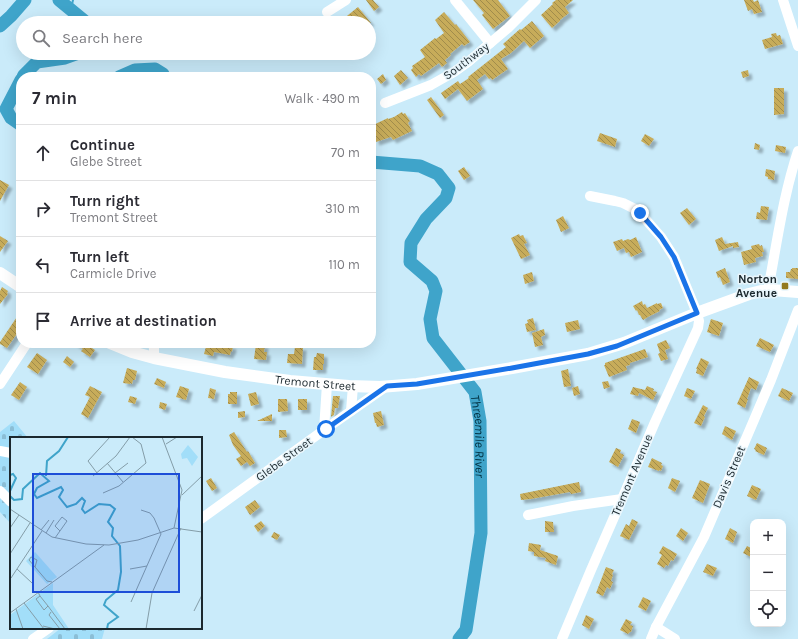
<!DOCTYPE html>
<meta charset="utf-8">
<style>
body{margin:0;font-family:Karla,sans-serif;background:#f2f2f3;color:#2b2b33}
.controls{position:absolute;right:12px;bottom:12px;display:grid;overflow:hidden;border-radius:8px;box-shadow:0 4px 16px #0002}
.controls button{width:36px;height:36px;display:grid;place-items:center;padding:0;border:0;border-bottom:1px solid #e1e1e2;background:#fff;color:#2b2b33;font:20px sans-serif}
.stop{position:absolute;width:12px;height:12px;margin:-9px;border:3px solid #1a73e8;border-radius:50%;background:#fff}
.stop.end{background:#1a73e8;border-color:#fff;box-shadow:0 1px 4px #0008}
.list{margin:0;padding:0;list-style:none}
h2{display:flex;justify-content:space-between;align-items:center;height:52px;margin:0;padding:0 16px;font-size:17px}
h2 small{font-size:13px;font-weight:400;color:#7c7c81}
.list li{display:grid;grid-template-columns:26px 1fr auto;gap:12px;align-items:center;box-sizing:border-box;height:56px;padding:0 16px;border-top:1px solid #e1e1e2}
.list b{display:block;font-size:15px;white-space:nowrap}
.list p{margin:0;font-size:13px;white-space:nowrap;color:#7c7c81}
.list em{font-size:13px;font-style:normal;color:#7c7c81}
.icon{flex:none;width:22px;height:22px;fill:none;stroke:currentColor;stroke-width:2;stroke-linecap:round;stroke-linejoin:round}
.map{position:relative;flex:none;width:798px;height:639px;overflow:hidden}
.search{position:absolute;background:#fff;box-shadow:0 4px 16px #0002;left:16px;top:16px;width:360px;height:44px;display:flex;align-items:center;gap:10px;box-sizing:border-box;padding:0 14px;border-radius:22px;color:#7c7c81;font-size:15px}
.panel{position:absolute;background:#fff;box-shadow:0 4px 16px #0002;left:16px;top:72px;width:360px;height:276px;border-radius:16px}
.map>svg:first-child{display:block}
</style>
<div class="map">
<svg width="798" height="639" viewBox="0 0 798 639">
<defs>
<pattern id="cemetery-stones" width="16" height="16" patternUnits="userSpaceOnUse"><rect width="16" height="16" fill="#a2def9"/><path d="M2 7V4a2 2 0 0 1 4 0v3zM10 15v-3a2 2 0 0 1 4 0v3z" fill="#8bbed6"/></pattern>
<pattern id="building-back-hatch" width="6" height="6" patternUnits="userSpaceOnUse"><rect width="6" height="6" fill="#c7ac5a"/><path d="M-1 5l2 2M0 0l6 6M5-1l2 2" fill="none" stroke="#a18c4b"/></pattern>
<filter id="shadow"><feDropShadow dx="3.5" dy="3.5" stdDeviation="1" flood-color="#0004"/></filter>
</defs>
<rect width="100%" height="100%" fill="#caebfa"/>
<g fill="url(#cemetery-stones)">
<polygon points="14,421 28,438 11,438 11,524 0,512 0,432"/>
<polygon points="61,628 105,628 102,639 47,639"/>
</g>
<g fill="none" stroke-linecap="round" stroke-linejoin="round">
<polyline stroke="#3fa4ca" stroke-width="2" points="71,9 73,0"/>
<g stroke="#3fa4ca" stroke-width="13">
<polyline points="59,0 87,23"/>
<polyline points="0,26 11,16 25,0"/>
<polyline points="23,77 24,75 37,62 65,58 79,53"/>
<polyline points="119,77 135,70 155,69 163,74 164,77"/>
<polyline points="21,80 6,109 11,118 21,125"/>
<path id="s1" d="M371 162 420 166 438 174 449 188 446 198 426 219 411 243 410 262 432 281 436 291 430 319 433 338 475 392 480 421 481 533 466 630 459 639"/>
</g>
</g>
<g fill="url(#building-back-hatch)" filter="url(#shadow)">
<polygon points="366,0 373,0 379,7 374,11"/>
<polygon points="473,0 498,0 510,16 493,29 482,15 484,13"/>
<polygon points="556,0 573,0 565,7 569,13 560,20 560,21 552,28 541,15 553,4 552,3"/>
<polygon points="744,0 753,0 754,2 758,0 762,12 754,14 752,9 748,11"/>
<polygon points="358,7 371,23 345,23 342,20"/>
<polygon points="444,12 455,25 456,24 470,42 464,46 462,44 450,54 451,55 445,60 447,63 442,67 439,63 421,76 419,74 416,77 411,70 413,68 412,66 425,57 420,50 435,38 436,39 444,33 435,20"/>
<polygon points="532,21 544,36 530,48 524,41 511,53 501,59 508,69 492,80 491,78 489,79 485,74 477,80 483,89 467,101 458,89 445,99 441,93 458,81 460,84 469,78 468,77 506,47 503,44 520,29 521,30"/>
<polygon points="776,33 777,36 780,35 783,44 765,49 762,40 772,37 771,34"/>
<polygon points="401,70 408,78 400,85 394,76"/>
<polygon points="748,70 749,76 743,78 741,72"/>
<polygon points="383,74 386,80 381,84 377,79"/>
<polygon points="774,88 784,88 784,114 774,115"/>
<polygon points="431,97 444,115 440,118 427,100"/>
<polygon points="402,112 403,114 405,113 410,121 408,123 412,131 393,140 391,137 376,142 371,126 388,118 388,119 394,117"/>
<polygon points="600,133 617,139 615,147 597,141"/>
<polygon points="645,134 654,139 649,146 641,141"/>
<polygon points="755,143 760,145 759,150 754,149"/>
<polygon points="776,145 786,147 785,153 775,151"/>
<polygon points="464,167 470,176 464,180 458,171"/>
<polygon points="766,169 775,171 774,180 768,179 768,177 765,176"/>
<polygon points="0,180 9,185 0,201"/>
<polygon points="761,206 769,207 767,220 756,219 757,212 760,213"/>
<polygon points="687,208 696,219 689,225 680,213"/>
<polygon points="563,216 569,228 561,232 556,220"/>
<polygon points="519,234 520,236 523,235 527,243 524,244 530,255 521,259 511,238"/>
<polygon points="0,236 8,241 0,252"/>
<polygon points="636,237 642,252 631,257 629,252 626,253 624,248 617,251 613,242 622,239 623,241 628,239 630,240"/>
<polygon points="722,237 725,244 738,242 739,247 733,248 733,246 719,251 715,240"/>
<polygon points="759,244 760,246 762,245 764,252 762,252 763,256 755,258 756,262 744,265 741,252 752,249 751,246"/>
<polygon points="725,268 730,282 723,285 720,277 718,278 716,272"/>
<polygon points="792,268 798,268 798,279 786,278 786,272 790,272 791,269 792,269"/>
<polygon points="532,272 534,281 525,284 523,275"/>
<polygon points="2,287 8,291 7,293 8,294 0,304 0,291"/>
<polygon points="642,301 643,305 645,304 647,308 657,303 657,304 661,303 663,308 659,310 660,311 648,317 643,320 640,315 639,315 637,310 636,311 633,306"/>
<polygon points="21,311 21,328 7,348 0,344 0,342"/>
<polygon points="533,318 536,330 527,332 525,324 528,323 527,320"/>
<polygon points="711,319 723,323 719,336 707,332"/>
<polygon points="578,320 580,329 567,332 565,323"/>
<polygon points="544,329 545,335 541,337 543,345 535,347 532,333"/>
<polygon points="760,338 774,345 770,352 756,346"/>
<polygon points="666,340 670,348 665,350 668,359 661,361 658,354 660,353 657,344"/>
<polygon points="74,343 84,343 95,350 90,357 81,351 83,349"/>
<polygon points="207,343 213,343 224,346 225,345 227,345 233,346 232,352 231,351 230,355 214,352 213,356 204,354"/>
<polygon points="256,344 265,345 264,352 267,352 266,360 254,359"/>
<polygon points="295,347 303,347 302,364 287,363 288,354 294,354"/>
<polygon points="645,349 648,357 630,363 630,365 626,366 627,370 609,377 604,365 605,365 605,363"/>
<polygon points="37,353 47,360 38,374 27,367"/>
<polygon points="317,353 324,354 324,364 323,364 323,370 313,370 314,357 316,357"/>
<polygon points="67,356 74,362 70,367 63,362"/>
<polygon points="701,358 709,362 703,376 696,373 697,369 696,369"/>
<polygon points="127,368 137,371 135,380 133,380 132,384 130,383 130,384 123,383"/>
<polygon points="568,369 571,386 564,387 561,371"/>
<polygon points="749,377 759,382 756,390 751,388 747,399 748,399 745,408 737,404"/>
<polygon points="157,378 166,382 164,388 154,384"/>
<polygon points="608,381 610,387 604,389 602,382"/>
<polygon points="20,382 27,387 19,400 11,395"/>
<polygon points="90,386 102,392 88,418 81,414 90,397 85,395"/>
<polygon points="180,386 189,389 186,400 176,397"/>
<polygon points="578,386 580,394 574,396 572,388"/>
<polygon points="647,386 654,389 653,391 657,392 653,400 639,393 638,396 630,394 633,387 645,390"/>
<polygon points="210,388 216,390 214,399 208,398"/>
<polygon points="687,388 695,391 691,399 684,396"/>
<polygon points="782,388 793,393 789,401 778,396"/>
<polygon points="230,392 237,392 237,404 228,404 228,394 230,394"/>
<polygon points="256,392 259,404 251,406 248,394"/>
<polygon points="130,396 137,398 135,404 128,402"/>
<polygon points="333,396 340,396 338,408 335,408 334,415 331,417"/>
<polygon points="278,399 287,399 288,411 278,412"/>
<rect x="298" y="399" width="9" height="11"/>
<polygon points="160,402 167,404 165,410 159,408"/>
<polygon points="703,405 708,408 704,416 705,417 701,426 694,423"/>
<polygon points="245,411 245,417 238,418 238,412"/>
<polygon points="381,411 384,425 377,427 376,423 375,423 373,413"/>
<polygon points="272,414 272,421 257,421"/>
<polygon points="632,419 640,422 636,433 628,429"/>
<polygon points="725,426 736,431 732,440 722,434"/>
<polygon points="279,430 286,430 287,437 279,438"/>
<polygon points="234,432 247,452 248,451 255,463 250,466 247,462 241,466 236,459 241,456 233,445 229,435"/>
<polygon points="757,443 767,448 764,455 755,451 756,450 754,449"/>
<polygon points="616,448 621,450 620,453 624,455 618,467 609,462"/>
<polygon points="652,458 662,463 661,465 663,466 661,471 659,470 659,471 648,467"/>
<polygon points="211,478 217,488 212,491 206,481"/>
<polygon points="672,478 680,481 675,492 668,488"/>
<polygon points="700,480 710,484 703,503 692,498"/>
<polygon points="579,482 581,492 571,494 570,492 531,499 521,500 520,494"/>
<polygon points="752,485 761,489 756,500 747,496"/>
<polygon points="255,500 260,507 250,515 245,507"/>
<polygon points="632,519 638,522 629,540 620,536 626,524 629,526"/>
<polygon points="261,521 265,526 258,532 254,526"/>
<polygon points="545,521 553,522 554,532 545,532"/>
<polygon points="681,528 688,533 683,541 676,536"/>
<polygon points="730,528 737,532 733,543 725,539"/>
<polygon points="274,532 280,535 277,540 271,537"/>
<polygon points="529,543 541,545 540,550 558,556 556,565 545,561 546,558 534,556 534,552 528,551"/>
<polygon points="663,546 677,554 673,561 671,560 668,566 666,565 664,568 657,564 662,555 659,553"/>
<polygon points="747,546 753,549 753,552 751,557 743,553"/>
<polygon points="707,564 717,568 713,576 703,572"/>
<polygon points="606,567 614,570 612,574 613,575 611,581 613,582 610,589 607,587 603,596 596,593"/>
<polygon points="643,597 651,601 646,611 638,607"/>
<polygon points="586,615 594,619 589,629 582,625"/>
<polygon points="626,619 632,622 630,625 633,626 631,632 630,632 628,634 620,630"/>
</g>
<g fill="none" stroke-linecap="round" stroke-linejoin="round">
<g stroke="#fff" stroke-width="10">
<polyline points="455,0 490,43"/>
<polyline points="783,0 798,46"/>
<polyline points="327,12 346,0"/>
<polyline points="385,103 431,85 454,72 468,62 508,28 536,0"/>
<path d="M768 290C777 243 783 196 798 151"/>
<polyline points="152,343 154,348 154,358"/>
<polyline points="0,384 27,343"/>
<polyline points="351,411 353,386"/>
<polyline points="324,430 327,384"/>
<polyline points="0,451 11,453"/>
<polyline points="0,491 11,502"/>
<polyline points="528,515 573,506 622,499"/>
<polyline points="201,519 324,430 387,386"/>
<polyline points="656,627 675,639"/>
<polyline points="33,639 49,628"/>
<polyline points="562,639 591,570 622,499 655,422 698,328 699,321 697,313 674,257 661,237 640,213 635,209 623,203 615,201 590,196"/>
<polyline points="651,639 656,627 704,537 771,380 798,310"/>
</g>
<g stroke="#fff" stroke-width="12">
<polyline points="0,273 21,287"/>
<path id="s2" d="M110 343 132 352 154 358 225 372 290 381 349 386 380 387 417 384 512 368 588 354 624 343 697 313 749 294 761 291 772 290 798 292"/>
</g>
</g>
<g fill="none" stroke-linecap="round" stroke-linejoin="round">
<polyline stroke="#1a73e8" stroke-width="5" points="326,429 387,386 417,384 512,368 588,354 617,346 697,313 674,257 661,237 640,213"/>
</g>
<rect fill="#93791f" stroke="#e8f5fb" stroke-width="1.5" x="781" y="282" width="8" height="8" rx="2"/>
<g text-anchor="middle" stroke-width="3" stroke-linejoin="round" paint-order="stroke">
<g font-size="12" fill="#1b282e" stroke="#e8f5fb">
<text transform="translate(466 61) rotate(-37)" y="4">Southway</text>
<text dy="4" stroke="none"><textPath href="#s2" startOffset="210">Tremont Street</textPath></text>
<text transform="translate(284 459) rotate(-36)" y="4">Glebe Street</text>
<text transform="translate(632 475) rotate(-67)" y="4">Tremont Avenue</text>
<text transform="translate(729 477) rotate(-67)" y="4">Davis Street</text>
</g>
<g font-size="12" font-weight="bold" fill="#1b282e" stroke="#e8f5fb" text-anchor="end">
<text x="777" y="283">Norton<tspan x="777" dy="14">Avenue</tspan></text>
</g>
<g font-size="13" font-style="italic" fill="#013040" stroke="#e8f5fb">
<text dy="5" stroke="none"><textPath href="#s1" startOffset="374">Threemile River</textPath></text>
</g>
</g>
<g transform="translate(10 437)">
<rect width="192" height="192" fill="#caebfa"/>
<path d="M178 8 188 20 182 29 177 21 172 22 171 17Z" fill="#a2def9"/>
<path d="M25 115 47 140 37 147 16 124ZM43 146V168L59 192H0V178Z" fill="#a2def9"/>
<path fill="none" stroke="#3fa4ca" stroke-width="2" d="M0 38 3 37 6 41 0 54M36 39 37 24 49 14 58 0M0 59 4 63 12 62 13 52 30 36 39 44 27 51 24 57 27 61 51 50 53 53 49 60 57 70 66 67 72 61 75 64 72 72 75 76 89 67 100 68 105 72 98 85 103 91 102 99 110 109 111 135 108 153 96 163 94 168 108 180 98 187 97 192"/>
<path fill="none" stroke="#849da8" stroke-width="1" d="M152 0 172 53 164 91M156 7 167 0M97 26 113 45M87 36 78 24 100 0M105 36 118 26M83 39 106 19 120 0M93 56 109 49 136 26 131 7 122 0M172 58 192 39M0 72 42 100 76 107 99 108 128 103 164 91 192 95M0 91 9 78M31 93 39 83M36 96 44 83M45 101 57 84 52 80 45 89 50 94M0 117 20 86M25 130 19 123 21 120 27 123 25 130 37 144 42 145M7 132 22 146M120 132 137 129M1 141 32 94M28 155 30 159 26 162 34 173 38 169 30 159M121 165 151 97 144 81 140 76 131 73M14 166 34 192M38 169 55 192M6 172 13 192M184 174 192 158M41 175 39 178 50 192M0 176 94 108M33 189 45 192M136 192 142 156 171 91"/>
<path fill="#1d4ed8" fill-opacity="0.15" stroke="#1d4ed8" stroke-width="2" d="M23 37H169V155H23Z"/>
<rect width="192" height="192" fill="none" stroke="#1b282e" stroke-width="2"/>
</g>
</svg>
<div class="controls">
<button>+</button>
<button>−</button>
<button><svg class="icon" aria-label="locate" viewBox="0 0 24 24"><circle cx="12" cy="12" r="6"/><path d="M12 2v4M12 18v4M2 12h4M18 12h4"/></svg></button>
</div>
<div class="stop" style="left:326px;top:429px"></div>
<div class="stop end" style="left:640px;top:213px"></div>
<div class="search"><svg class="icon" aria-label="search" viewBox="0 0 24 24"><circle cx="10" cy="10" r="6"/><path d="M15 15l6 6"/></svg>Search here</div>
<section class="panel">
<h2>7 min<small>Walk · 490 m</small></h2>
<ul class="list">
<li><svg class="icon" aria-label="ahead" viewBox="0 0 24 24"><path d="M12 20V5M6 11l6-6 6 6"/></svg><div><b>Continue</b><p>Glebe Street</p></div><em>70 m</em></li>
<li><svg class="icon" aria-label="right" viewBox="0 0 24 24"><path d="M7 20v-9h11M14 6l5 5-5 5"/></svg><div><b>Turn right</b><p>Tremont Street</p></div><em>310 m</em></li>
<li><svg class="icon" aria-label="left" viewBox="0 0 24 24"><path d="M17 20v-9H6M10 6l-5 5 5 5"/></svg><div><b>Turn left</b><p>Carmicle Drive</p></div><em>110 m</em></li>
<li><svg class="icon" aria-label="arrive" viewBox="0 0 24 24"><path d="M6 21V4h12l-3 4 3 4H6"/></svg><div><b>Arrive at destination</b></div></li>
</ul>
</section>
</div>
